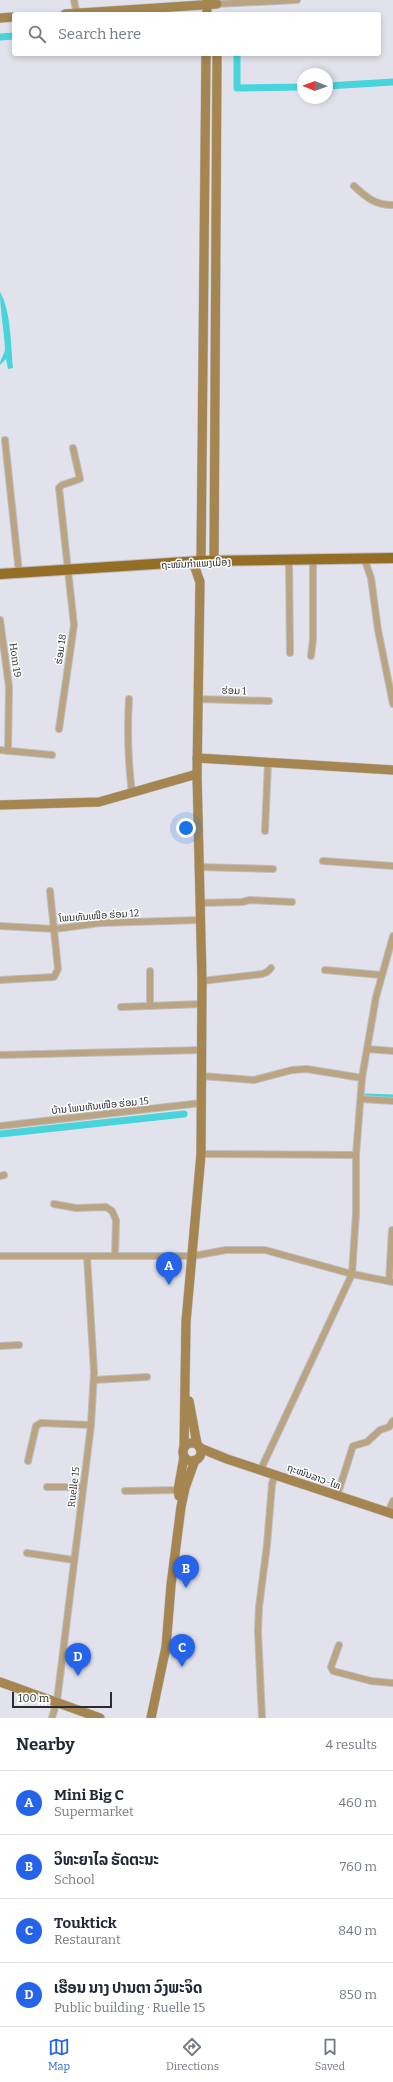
<!DOCTYPE html>
<meta charset="utf-8">
<style>
body{margin:0;font-family:Bitter,"Noto Sans Lao",serif;background:#f6f6f7;color:#1f2937}
.compass{position:absolute;left:297px;top:68px;width:36px;height:36px;border-radius:50%;background:#fff;box-shadow:0 2px 6px #0003;rotate:271deg}
.scale{position:absolute;left:12px;bottom:10px;width:100px;box-sizing:border-box;padding-left:4px;border:2px solid #2b2c2f;border-top:0;font-size:11px;line-height:14px;white-space:nowrap;color:#2b2c2f;-webkit-text-stroke:3px #fff;paint-order:stroke}
.you{position:absolute;left:186px;top:828px;width:14px;height:14px;margin:-10px;border:3px solid #fff;border-radius:50%;background:#1a73e8;box-shadow:0 0 0 6px #1a73e833}
.badge{display:grid;place-items:center;width:26px;height:26px;border-radius:50%;background:#2563eb;color:#fff;font-size:13px;font-weight:700}
.pin{position:absolute;translate:-50% -33px;filter:drop-shadow(0 1px 2px #0008)}
.pin::after{content:'';position:absolute;top:21px;width:14px;height:12px;background:inherit;clip-path:polygon(0 0,100% 0,50% 100%)}
.list{margin:0;padding:0;list-style:none}
h2{display:flex;justify-content:space-between;align-items:center;height:52px;margin:0;padding:0 16px;font-size:17px}
h2 small{font-size:13px;font-weight:400;color:#747a83}
.list li{display:grid;grid-template-columns:26px 1fr auto;gap:12px;align-items:center;box-sizing:border-box;height:64px;padding:0 16px;border-top:1px solid #e0e1e3}
.list b{display:block;font-size:15px;white-space:nowrap}
.list p{margin:0;font-size:13px;white-space:nowrap;color:#747a83}
.list em{font-size:13px;font-style:normal;color:#747a83}
.icon{flex:none;width:22px;height:22px;fill:none;stroke:currentColor;stroke-width:2;stroke-linecap:round;stroke-linejoin:round}
.map{position:relative;flex:none;width:393px;height:1718px;overflow:hidden}
.search{position:absolute;background:#fff;box-shadow:0 2px 6px #0003;left:12px;right:12px;top:12px;height:44px;display:flex;align-items:center;gap:10px;box-sizing:border-box;padding:0 14px;border-radius:4px;color:#747a83;font-size:15px}
.sheet{height:308px;background:#fff}
nav{display:flex;justify-content:space-around;align-items:center;box-sizing:border-box;height:56px;border-top:1px solid #e0e1e3;background:#fff;font-size:11px;color:#747a83}
nav a{display:grid;justify-items:center;gap:2px}
nav .on{color:#2563eb}
.map>svg:first-child{display:block}
</style>
<div class="map">
<svg width="393" height="1718" viewBox="0 0 393 1718">
<rect width="100%" height="100%" fill="#e1e2eb"/>
<path fill="#47d5db" d="M0 292C11 310 11 347 13 368L8 369 6 359 0 365C0 358 5 355 5 348 4 329 0 311 0 292Z"/>
<g fill="none" stroke-linecap="round" stroke-linejoin="round">
<g stroke="#47d5db" stroke-width="7">
<polyline points="0,37 14,36"/>
<polyline points="237,54 237,88 303,87"/>
<polyline points="327,86 393,82"/>
<polyline points="367,1097 393,1098"/>
<polyline points="0,1134 184,1114"/>
</g>
<g stroke="#bdbec5" stroke-width="8">
<g id="street">
<polyline points="74,0 76,10"/>
<polyline points="217,4 297,0"/>
<path d="M354 186C367 198 375 205 393 205"/>
<polyline points="5,440 19,573"/>
<polyline points="364,558 371,578 378,630 393,704"/>
<polyline points="289,561 290,653"/>
<polyline points="0,620 9,687 8,751"/>
<polyline points="311,656 313,639 313,558"/>
<path d="M129 699C127 731 128 761 132 793"/>
<polyline points="198,699 269,701"/>
<polyline points="59,729 74,625 59,488 62,485 80,479 73,448"/>
<polyline points="0,750 52,755"/>
<polyline points="265,831 268,762"/>
<polyline points="323,861 393,866"/>
<polyline points="198,867 273,869"/>
<polyline points="199,903 242,902 250,900 292,902"/>
<polyline points="0,926 55,929 100,923 200,920"/>
<polyline points="325,970 381,975"/>
<polyline points="150,971 150,1006"/>
<polyline points="0,980 54,977 58,969 50,891"/>
<polyline points="202,981 262,974 267,972 271,968"/>
<polyline points="121,1007 202,1004"/>
<polyline points="367,1049 393,1051"/>
<polyline points="0,1055 202,1050"/>
<polyline points="202,1076 254,1080 292,1070 307,1069 362,1078"/>
<polyline points="361,1099 393,1101"/>
<polyline points="0,1126 201,1103"/>
<polyline points="201,1154 356,1155"/>
<polyline points="0,1176 4,1175"/>
<polyline points="54,1204 76,1208 106,1207 112,1211 116,1220 115,1256"/>
<polyline points="0,1256 193,1256 226,1250 265,1250 352,1274 393,1282"/>
<polyline points="389,1281 392,1230"/>
<polyline points="0,1346 19,1345"/>
<polyline points="94,1380 147,1377"/>
<polyline points="28,1461 36,1426 41,1423 91,1425"/>
<polyline points="261,1469 352,1274 356,1213 356,1155 362,1078 376,997 393,936"/>
<polyline points="47,1487 83,1487"/>
<polyline points="125,1491 178,1490"/>
<polyline points="337,1496 353,1446 367,1442 380,1430 389,1427 393,1421"/>
<polyline points="388,1513 393,1501"/>
<polyline points="27,1553 74,1560"/>
<polyline points="339,1645 331,1667 333,1671 371,1681 393,1683"/>
<polyline points="52,1718 57,1701 91,1425 94,1372 87,1256"/>
<polyline points="262,1718 258,1632 259,1607 267,1545 272,1484 275,1474"/>
</g>
</g>
<g stroke="#bdbec5" stroke-width="10">
<g id="secondary">
<polyline points="65,14 217,4"/>
<polyline points="207,14 207,0"/>
<polyline points="0,18 14,17"/>
<polyline points="201,561 206,54"/>
<polyline points="214,561 217,54"/>
<polyline points="197,758 393,770"/>
<polyline points="0,805 99,802 197,774"/>
<polyline points="189,1401 197,1444"/>
<circle cx="192" cy="1452" r="9"/>
<polyline points="184,1448 186,1322 201,1154 202,981 197,774 200,582 193,562"/>
<polyline points="200,1448 227,1459 393,1514"/>
<polyline points="179,1496 178,1490 184,1457"/>
<polyline points="0,1682 100,1718"/>
<polyline points="151,1718 166,1647 171,1585 181,1507 185,1488 195,1460"/>
</g>
</g>
<g stroke="#bdbec5" stroke-width="12">
<polyline id="primary" points="0,574 201,561 393,558"/>
</g>
<use href="#street" stroke="#baa482" stroke-width="6"/>
<use href="#secondary" stroke="#a58550" stroke-width="9"/>
<use href="#primary" stroke="#956e26" stroke-width="10"/>
</g>
<g text-anchor="middle" stroke-width="3" stroke-linejoin="round" paint-order="stroke">
<g font-size="10" fill="#2b2c2f" stroke="#fff">
<text transform="translate(196 563) rotate(-3)" y="4">ຖະໜົນກຳແພງເມືອງ</text>
<text transform="translate(60 649) rotate(-82)" y="4">ຮ່ອມ 18</text>
<text transform="translate(16 660) rotate(82)" y="4">Hom 19</text>
<text transform="translate(234 690) rotate(2)" y="4">ຮ່ອມ 1</text>
<text transform="translate(99 915) rotate(-4)" y="4">ໂພນທັນເໜືອ ຮ່ອມ 12</text>
<text transform="translate(100 1105) rotate(-6)" y="4">ບ້ານ ໂພນທັນເໜືອ ຮ່ອມ 15</text>
<text transform="translate(314 1476) rotate(20)" y="4">ຖະໜົນລາວ-ໄທ</text>
<text transform="translate(73 1487) rotate(-83)" y="4">Ruelle 15</text>
</g>
</g>
</svg>
<svg class="compass" viewBox="-18 -18 36 36"><path d="M0-13l5 13h-10z" fill="#e53935"/><path d="M0 13l5-13h-10z" fill="#747a83"/></svg>
<div class="scale">100 m</div>
<div class="you"></div>
<div class="pin badge" style="left:169px;top:1285px">A</div>
<div class="pin badge" style="left:186px;top:1588px">B</div>
<div class="pin badge" style="left:182px;top:1667px">C</div>
<div class="pin badge" style="left:78px;top:1676px">D</div>
<div class="search"><svg class="icon" aria-label="search" viewBox="0 0 24 24"><circle cx="10" cy="10" r="6"/><path d="M15 15l6 6"/></svg>Search here</div>
</div>
<section class="sheet">
<h2>Nearby<small>4 results</small></h2>
<ul class="list">
<li><span class="badge">A</span><div><b>Mini Big C</b><p>Supermarket</p></div><em>460 m</em></li>
<li><span class="badge">B</span><div><b>ວິທະຍາໄລ ຣັດຕະນະ</b><p>School</p></div><em>760 m</em></li>
<li><span class="badge">C</span><div><b>Touktick</b><p>Restaurant</p></div><em>840 m</em></li>
<li><span class="badge">D</span><div><b>ເຮືອນ ນາງ ປານຕາ ວົງພະຈິດ</b><p>Public building · Ruelle 15</p></div><em>850 m</em></li>
</ul>
</section>
<nav>
<a class="on"><svg class="icon" aria-label="map" viewBox="0 0 24 24"><path d="M3 6l6-2 6 2 6-2v14l-6 2-6-2-6 2zM9 4v14M15 6v14"/></svg>Map</a>
<a><svg class="icon" aria-label="directions" viewBox="0 0 24 24"><path d="M12 3l9 9-9 9-9-9zM9 14v-3h6M13 9l2 2-2 2"/></svg>Directions</a>
<a><svg class="icon" aria-label="saved" viewBox="0 0 24 24"><path d="M7 4h10v16l-5-4-5 4z"/></svg>Saved</a>
</nav>
